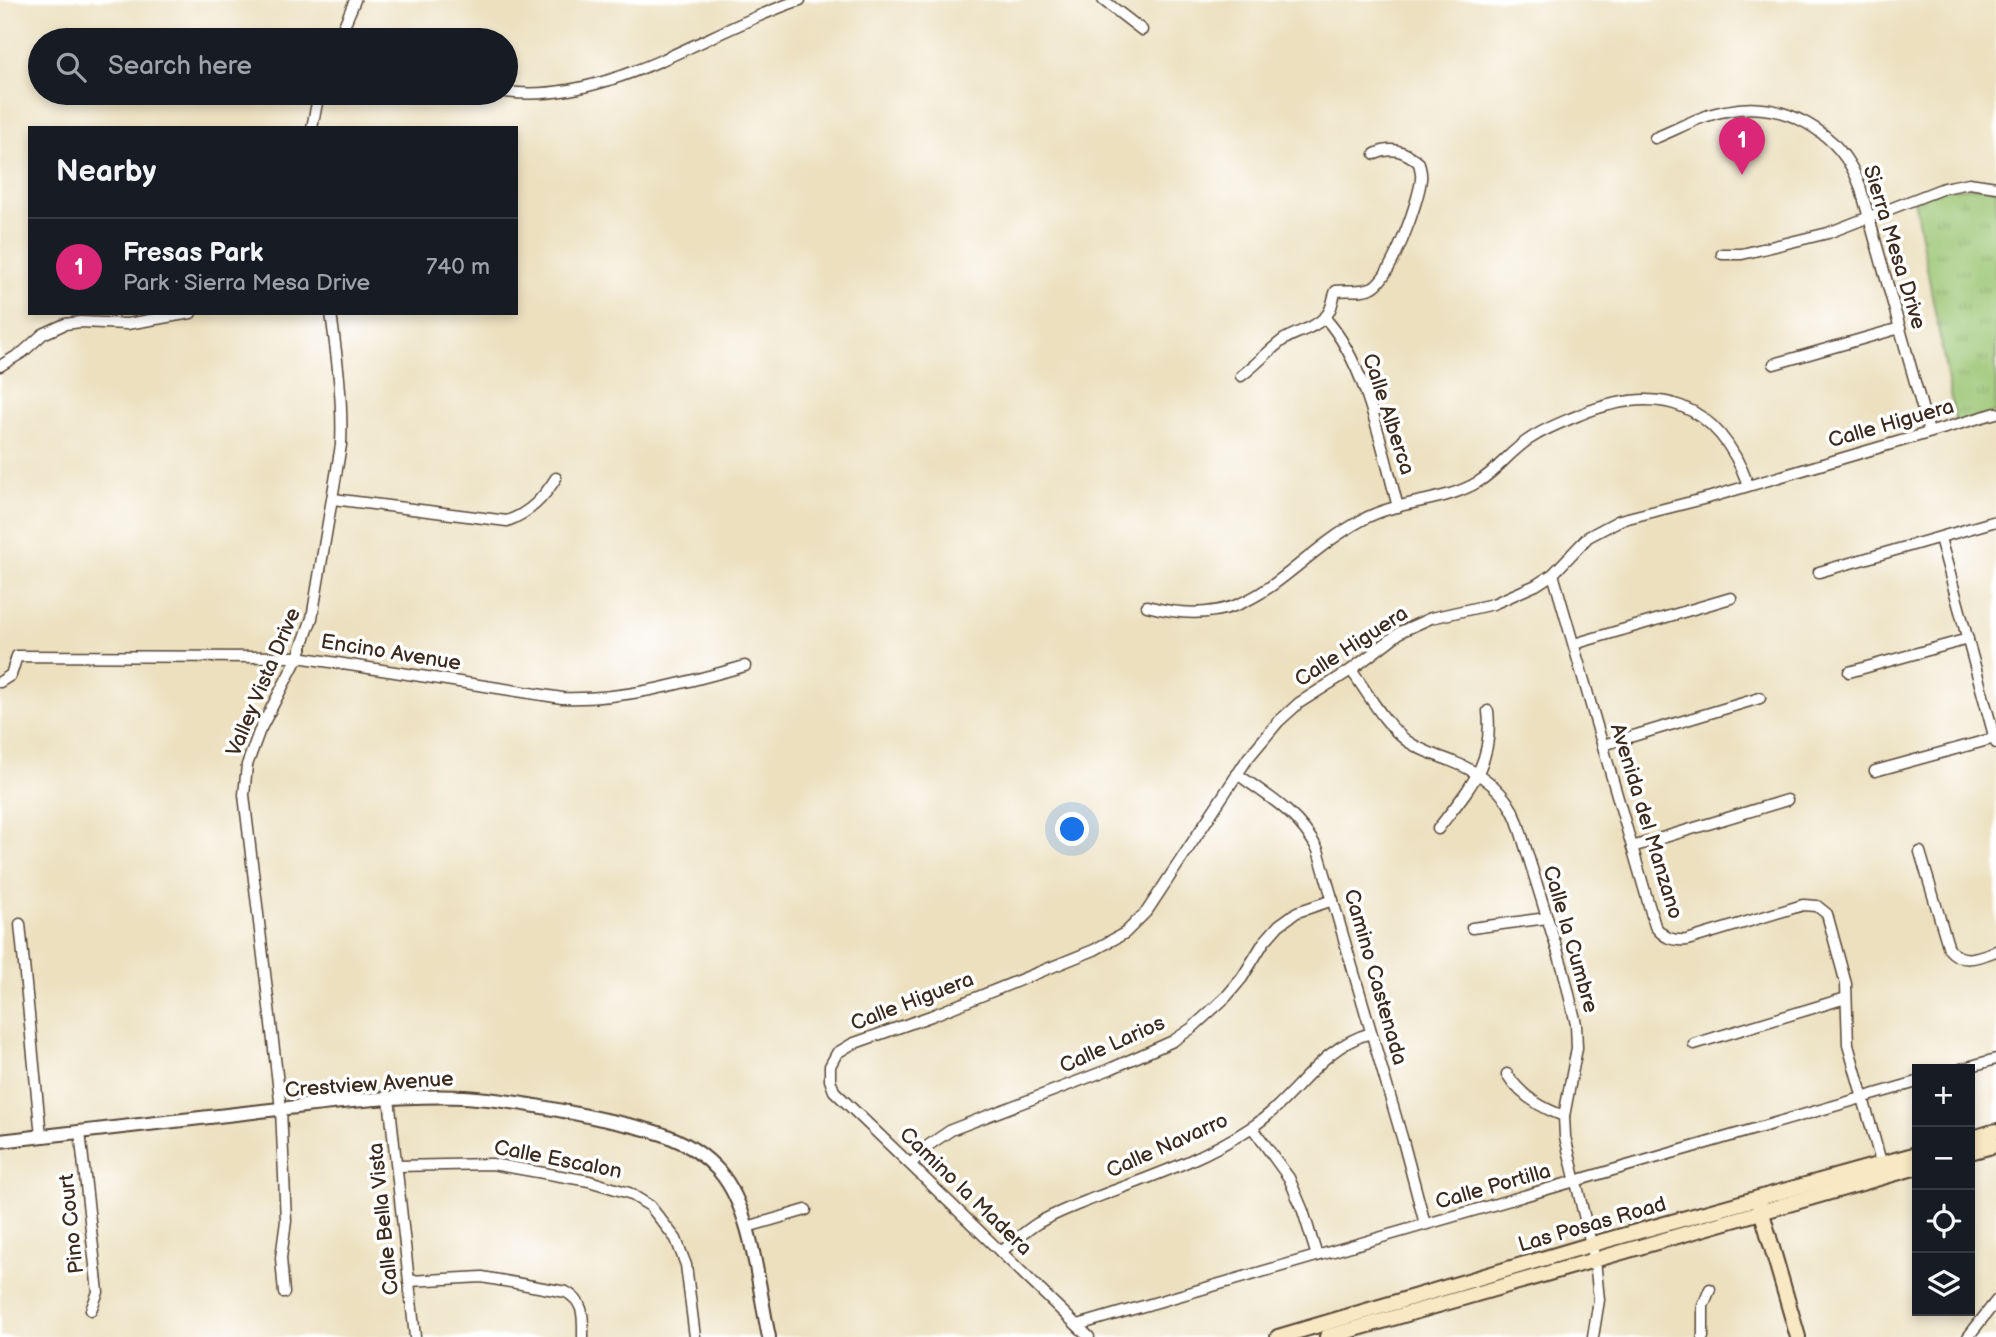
<!DOCTYPE html>
<meta charset="utf-8">
<style>
body{margin:0;font-family:"Balsamiq Sans",sans-serif;background:#242831;color:#f1f3f6}
.controls{position:absolute;right:21px;bottom:21px;display:grid;overflow:hidden;border-radius:0px;box-shadow:0 4px 10px #0003}
.controls button{width:63px;height:63px;display:grid;place-items:center;padding:0;border:0;border-bottom:2px solid #363941;background:#171b24;color:#f1f3f6;font:35px sans-serif}
.you{position:absolute;left:1073px;top:830px;width:24px;height:24px;margin:-18px;border:5px solid #fff;border-radius:50%;background:#1a73e8;box-shadow:0 0 0 10px #1a73e833}
.badge{display:grid;place-items:center;width:46px;height:46px;border-radius:50%;background:#db2777;color:#fff;font-size:23px;font-weight:700}
.pin{position:absolute;translate:-50% -58px;filter:drop-shadow(0 2px 4px #0008)}
.pin::after{content:'';position:absolute;top:37px;width:24px;height:21px;background:inherit;clip-path:polygon(0 0,100% 0,50% 100%)}
.list{margin:0;padding:0;list-style:none}
h2{display:flex;justify-content:space-between;align-items:center;height:91px;margin:0;padding:0 28px;font-size:30px}
h2 small{font-size:23px;font-weight:400;color:#9ea1a6}
.list li{display:grid;grid-template-columns:46px 1fr auto;gap:21px;align-items:center;box-sizing:border-box;height:98px;padding:0 28px;border-top:2px solid #363941}
.list b{display:block;font-size:26px;white-space:nowrap}
.list p{margin:0;font-size:23px;white-space:nowrap;color:#9ea1a6}
.list em{font-size:23px;font-style:normal;color:#9ea1a6}
.icon{flex:none;width:38px;height:38px;fill:none;stroke:currentColor;stroke-width:2;stroke-linecap:round;stroke-linejoin:round}
.map{position:relative;flex:none;width:1996px;height:1337px;overflow:hidden}
.search{position:absolute;background:#171b24;box-shadow:0 4px 10px #0003;left:28px;top:28px;width:490px;height:77px;display:flex;align-items:center;gap:18px;box-sizing:border-box;padding:0 24px;border-radius:38px;color:#9ea1a6;font-size:26px}
.panel{position:absolute;background:#171b24;box-shadow:0 4px 10px #0003;left:28px;top:126px;width:490px;height:189px;border-radius:0px}
.map>svg:first-child{display:block}
</style>
<div class="map">
<svg width="1996" height="1337" viewBox="0 0 1996 1337">
<defs>
<pattern id="park-tufts" width="24" height="20" patternUnits="userSpaceOnUse" patternTransform="scale(1.75)"><rect width="24" height="20" fill="#9ac572"/><path d="M3 7l-1-3M5 7V3M7 7l1-3M15 17l-1-3M17 17v-4M19 17l1-3" fill="none" stroke="#7fa05d"/></pattern>
</defs>
<rect width="100%" height="100%" fill="#fff"/>
<filter id="ink" filterUnits="userSpaceOnUse"><feTurbulence type="fractalNoise" baseFrequency=".0143" numOctaves="2"/><feDisplacementMap in="SourceGraphic" scale="14" xChannelSelector="R" yChannelSelector="G"/><feConvolveMatrix kernelMatrix="1 2 1 2 8 2 1 2 1" color-interpolation-filters="sRGB"/></filter>
<filter id="wash" filterUnits="userSpaceOnUse"><feTurbulence type="fractalNoise" baseFrequency=".00686" numOctaves="4" result="noise"/><feDisplacementMap in="SourceGraphic" scale="28" xChannelSelector="R" yChannelSelector="G"/><feGaussianBlur stdDeviation="1.57" result="paint"/><feColorMatrix in="noise" values="0 0 0 0 0 0 0 0 0 0 0 0 0 0 0 0 0 1.4 0 .05"/><feComposite in="paint" operator="in"/></filter>
<g filter="url(#wash)">
<rect width="100%" height="100%" fill="#ece0bf"/>
<polygon fill="url(#park-tufts)" stroke="#6a7848" stroke-width="2" points="1996,187 1996,413 1956,424 1914,199 1944,188"/>
</g>
<g filter="url(#ink)">
<g fill="none" stroke-linecap="round" stroke-linejoin="round">
<g stroke="#564536" stroke-width="13">
<g id="minor">
<polyline points="1103,0 1142,30"/>
<polyline points="343,28 368,40"/>
<polyline points="338,40 355,0"/>
<path d="M506 92C608 105 706 31 800 0"/>
<polyline points="312,128 319,93"/>
<path d="M1655 138C1678 129 1701 115 1726 111 1783 99 1840 131 1860 186L1929 432"/>
<polyline points="1722,254 1742,254 1828,233 1944,188 1969,183 1996,187"/>
<path d="M1325 318C1366 363 1382 448 1398 507"/>
<polyline points="1774,364 1900,328"/>
<polyline points="0,366 23,352 43,334 65,324 80,322 127,324 191,313"/>
<path d="M1241 376C1256 365 1268 351 1283 340 1297 331 1314 329 1326 316 1333 309 1332 299 1336 291 1348 289 1361 293 1373 287 1392 276 1419 201 1421 179 1422 173 1420 169 1419 163 1405 151 1392 146 1375 154"/>
<path d="M333 499 507 521C530 513 544 497 556 478"/>
<polyline points="1940,538 1996,743"/>
<polyline points="1819,572 1996,521"/>
<path d="M1553 574 1655 926C1664 938 1672 941 1687 940L1803 905 1817 906 1827 914 1846 984 1848 1045 1883 1169"/>
<path d="M1147 606C1255 635 1280 565 1362 520 1398 500 1443 503 1478 482 1498 470 1511 450 1531 438 1546 428 1563 422 1579 415 1658 383 1718 401 1748 485"/>
<polyline points="1574,644 1731,598"/>
<path d="M1351 670C1368 693 1384 724 1407 741 1421 751 1436 755 1451 761 1480 772 1505 790 1517 820L1563 969 1576 1024 1577 1048 1564 1116 1565 1137 1595 1260 1599 1300 1593 1337"/>
<polyline points="1849,672 1968,639"/>
<path d="M0 682 11 675 17 656 298 657 562 698C626 700 684 683 745 666"/>
<polyline points="1603,745 1760,698"/>
<polyline points="1875,771 1995,738"/>
<path d="M1237 774C1270 797 1299 814 1318 850L1403 1141 1425 1224"/>
<path d="M1438 829C1468 789 1494 765 1488 711"/>
<polyline points="1632,847 1787,800"/>
<path d="M1920 852 1949 949C1962 965 1979 957 1996 951"/>
<polyline points="20,924 41,1136"/>
<polyline points="1472,928 1547,918"/>
<polyline points="1694,1044 1846,998"/>
<polyline points="1961,1069 1996,1059"/>
<path d="M1507 1074C1520 1095 1541 1108 1564 1116"/>
<polyline points="389,1098 415,1337"/>
<polyline points="1252,1127 1289,1178 1303,1211 1317,1256"/>
<polyline points="80,1132 98,1292 91,1310"/>
<polyline points="911,1164 929,1145 951,1130 1110,1069 1173,1041 1192,1028 1226,997 1242,978 1264,942 1279,925 1297,912 1333,900"/>
<polyline points="397,1166 492,1164 589,1181 629,1193 650,1206 676,1239 686,1265 695,1337"/>
<polyline points="747,1227 806,1210"/>
<path d="M1001 1252C1013 1242 1025 1231 1038 1223 1057 1212 1077 1205 1097 1197 1150 1177 1204 1159 1252 1127 1295 1099 1319 1047 1371 1033"/>
<path d="M409 1281 482 1277 566 1292C585 1302 583 1318 583 1337"/>
<path d="M284 1293 281 1258 286 1221 281 1109 244 795 247 765 259 732 298 657 312 618 341 445C343 400 337 358 331 313"/>
<polyline points="1078,1325 1917,1082"/>
<polyline points="1089,1337 834,1091 830,1080 830,1066 837,1053 852,1044 931,1016 1094,950 1125,933 1147,911 1248,758 1278,722 1299,703 1351,670 1402,631 1431,618 1493,604 1536,585 1553,574 1588,537 1620,520 1711,497 1996,413"/>
<polyline points="1703,1337 1703,1306 1710,1289"/>
<polyline points="1968,1337 1996,1301"/>
</g>
</g>
<g stroke="#564536" stroke-width="16">
<path id="tertiary" d="M0 1141C84 1131 169 1122 253 1112 323 1104 394 1094 465 1097 511 1100 556 1109 601 1119 645 1128 687 1135 719 1171 753 1210 758 1287 769 1337"/>
</g>
<g stroke="#564536" stroke-width="18">
<g id="secondary">
<polyline points="1970,1139 1996,1131"/>
<polyline points="1970,1152 1996,1145"/>
<polyline points="1759,1203 1798,1337"/>
<polyline points="1278,1337 1593,1244 1917,1154"/>
<polyline points="1327,1337 1917,1167"/>
</g>
</g>
<use href="#minor" stroke="#fff" stroke-width="10"/>
<use href="#tertiary" stroke="#fff" stroke-width="12"/>
<use href="#secondary" stroke="#f8e8c3" stroke-width="14"/>
</g>
</g>
<g text-anchor="middle" stroke-width="7" stroke-linejoin="round" paint-order="stroke">
<g font-size="21" fill="#3b2a1e" stroke="#fff">
<text transform="translate(1895 247) rotate(73)" y="7">Sierra Mesa Drive</text>
<text transform="translate(1389 414) rotate(72)" y="7">Calle Alberca</text>
<text transform="translate(1891 423) rotate(-16)" y="7">Calle Higuera</text>
<text transform="translate(1351 646) rotate(-33)" y="7">Calle Higuera</text>
<text transform="translate(391 652) rotate(9)" y="7">Encino Avenue</text>
<text transform="translate(263 682) rotate(-67)" y="7">Valley Vista Drive</text>
<text transform="translate(1647 821) rotate(73)" y="7">Avenida del Manzano</text>
<text transform="translate(1571 939) rotate(74)" y="7">Calle la Cumbre</text>
<text transform="translate(1376 977) rotate(74)" y="7">Camino Castenada</text>
<text transform="translate(912 1001) rotate(-21)" y="7">Calle Higuera</text>
<text transform="translate(1112 1044) rotate(-24)" y="7">Calle Larios</text>
<text transform="translate(369 1084) rotate(-4)" y="7">Crestview Avenue</text>
<text transform="translate(1167 1145) rotate(-24)" y="7">Calle Navarro</text>
<text transform="translate(558 1159) rotate(11)" y="7">Calle Escalon</text>
<text transform="translate(1493 1186) rotate(-16)" y="7">Calle Portilla</text>
<text transform="translate(966 1191) rotate(44)" y="7">Camino la Madera</text>
<text transform="translate(383 1219) rotate(-96)" y="7">Calle Bella Vista</text>
<text transform="translate(71 1224) rotate(-96)" y="7">Pino Court</text>
<text transform="translate(1592 1224) rotate(-16)" y="7">Las Posas Road</text>
</g>
</g>
</svg>
<div class="controls">
<button>+</button>
<button>−</button>
<button><svg class="icon" aria-label="locate" viewBox="0 0 24 24"><circle cx="12" cy="12" r="6"/><path d="M12 2v4M12 18v4M2 12h4M18 12h4"/></svg></button>
<button><svg class="icon" aria-label="layers" viewBox="0 0 24 24"><path d="M12 4l9 5-9 5-9-5zM3 14l9 5 9-5"/></svg></button>
</div>
<div class="you"></div>
<div class="pin badge" style="left:1742px;top:175px">1</div>
<div class="search"><svg class="icon" aria-label="search" viewBox="0 0 24 24"><circle cx="10" cy="10" r="6"/><path d="M15 15l6 6"/></svg>Search here</div>
<section class="panel">
<h2>Nearby<small></small></h2>
<ul class="list">
<li><span class="badge">1</span><div><b>Fresas Park</b><p>Park · Sierra Mesa Drive</p></div><em>740 m</em></li>
</ul>
</section>
</div>
